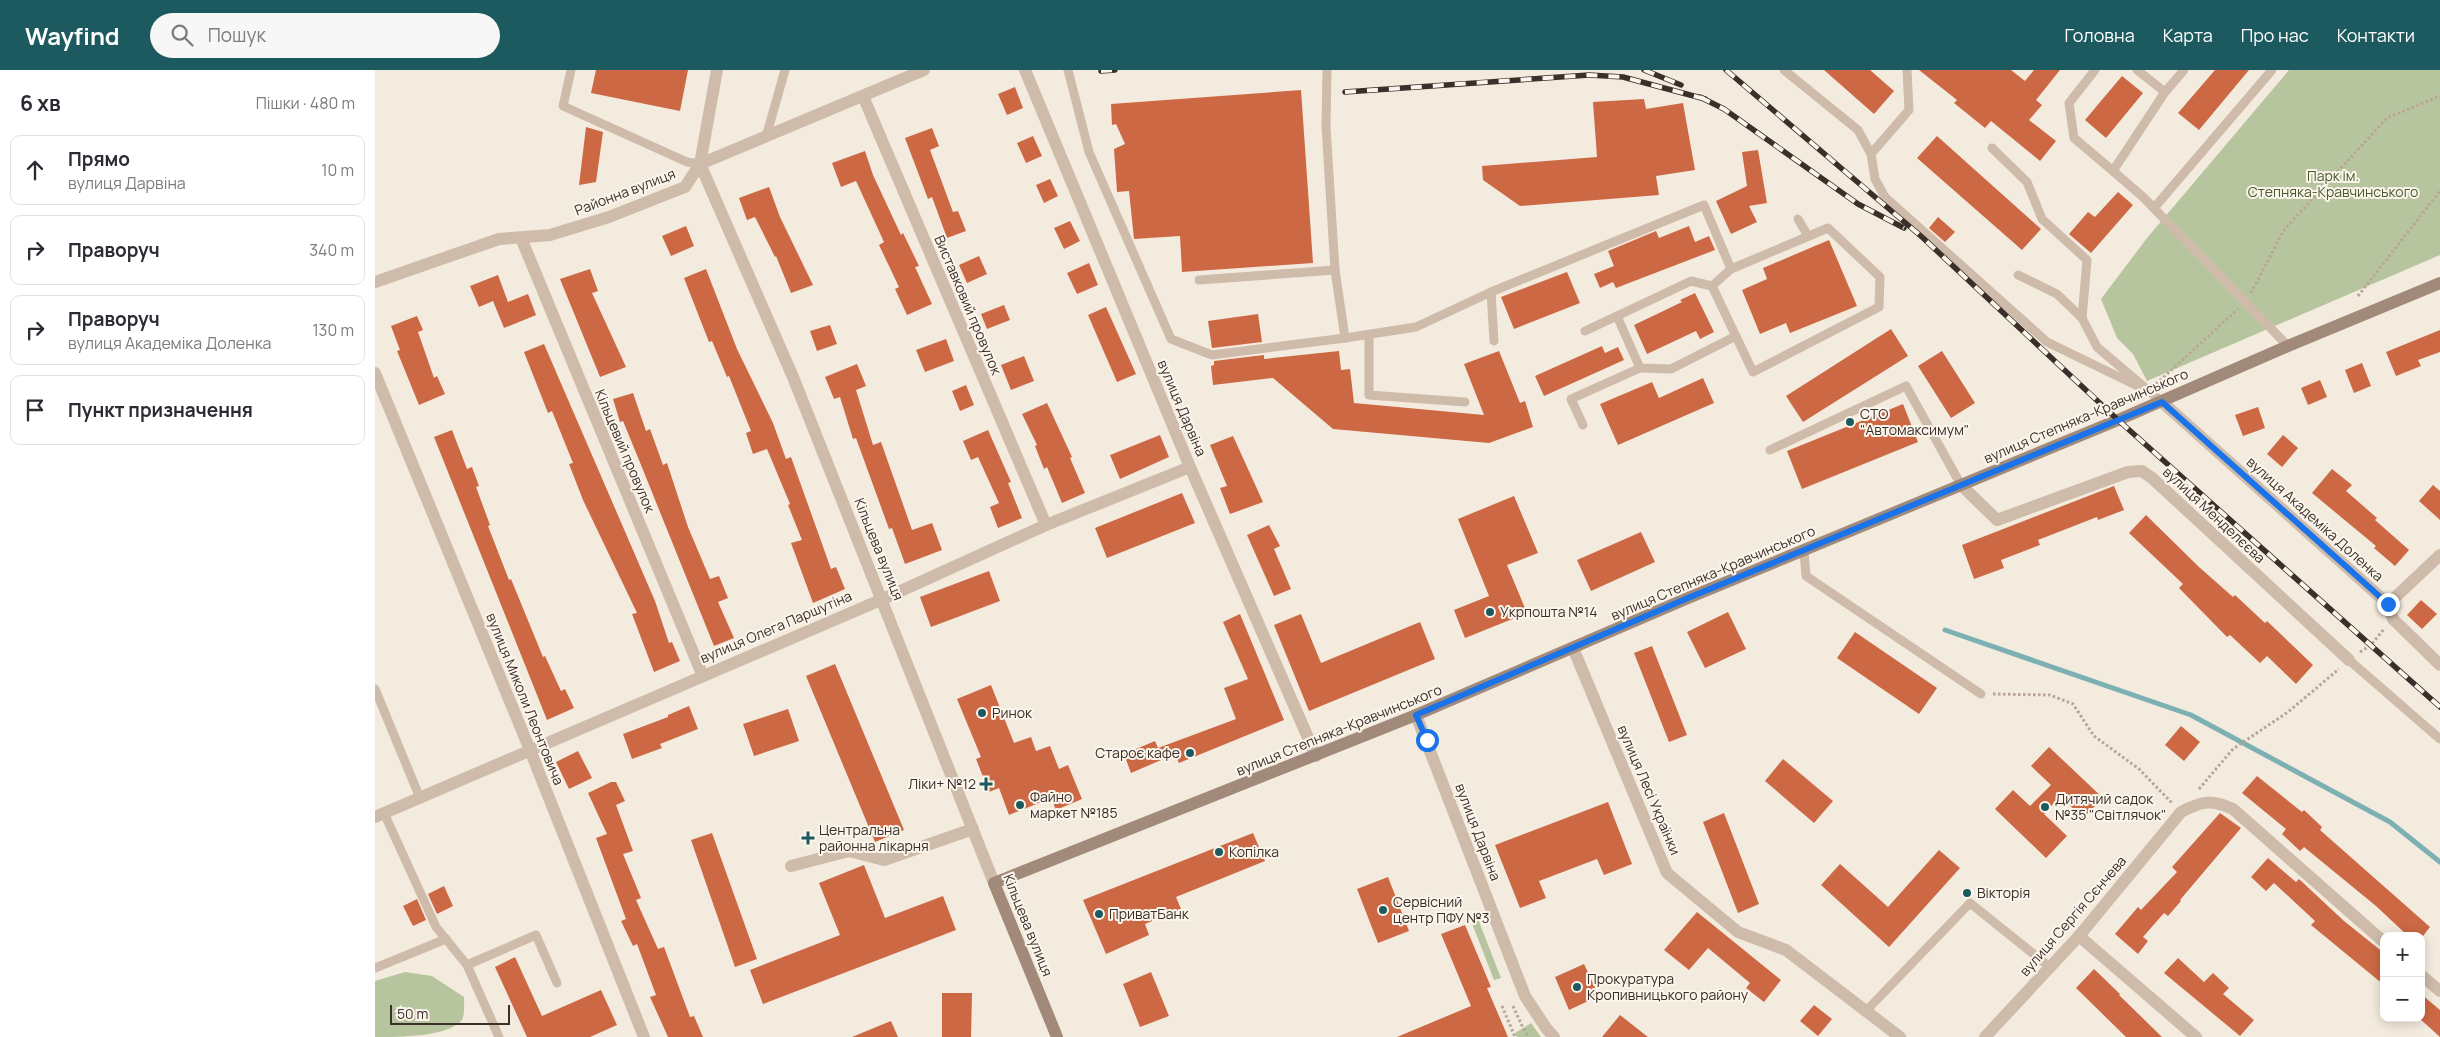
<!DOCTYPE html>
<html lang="uk">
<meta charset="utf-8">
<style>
body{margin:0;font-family:Manrope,sans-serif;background:#f7f7f7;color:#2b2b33}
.controls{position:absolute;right:15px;bottom:15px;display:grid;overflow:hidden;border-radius:10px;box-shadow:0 2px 12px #0003}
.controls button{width:45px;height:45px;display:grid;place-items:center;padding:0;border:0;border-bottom:1px solid #e1e1e2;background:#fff;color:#2b2b33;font:25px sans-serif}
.scale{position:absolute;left:15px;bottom:12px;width:120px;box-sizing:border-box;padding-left:5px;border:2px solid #3b2f2a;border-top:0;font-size:14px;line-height:18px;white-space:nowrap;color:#3b2f2a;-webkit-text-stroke:4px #fbf5ec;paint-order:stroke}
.stop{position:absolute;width:15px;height:15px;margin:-11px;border:4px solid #1a73e8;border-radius:50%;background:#fff}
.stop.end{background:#1a73e8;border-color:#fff;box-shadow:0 1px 5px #0008}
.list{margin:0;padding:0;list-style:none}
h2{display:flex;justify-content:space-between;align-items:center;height:65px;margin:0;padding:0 20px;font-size:21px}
h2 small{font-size:16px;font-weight:400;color:#7c7c81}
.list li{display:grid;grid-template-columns:32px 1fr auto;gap:15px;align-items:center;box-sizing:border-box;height:70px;margin:0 10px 10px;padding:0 10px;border:1px solid #e1e1e2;border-radius:10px}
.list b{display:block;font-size:19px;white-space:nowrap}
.list p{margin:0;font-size:16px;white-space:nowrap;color:#7c7c81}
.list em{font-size:16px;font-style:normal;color:#7c7c81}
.icon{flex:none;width:28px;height:28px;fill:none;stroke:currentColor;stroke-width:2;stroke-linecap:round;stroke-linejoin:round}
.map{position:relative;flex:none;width:2065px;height:967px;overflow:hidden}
header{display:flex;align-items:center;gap:30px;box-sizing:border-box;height:70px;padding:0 25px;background:#1c5a5f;color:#fff}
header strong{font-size:24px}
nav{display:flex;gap:28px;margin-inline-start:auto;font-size:18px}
.search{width:350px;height:45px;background:#f7f7f7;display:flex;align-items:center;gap:12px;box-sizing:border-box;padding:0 18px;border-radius:28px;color:#7c7c81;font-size:19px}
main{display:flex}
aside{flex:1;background:#fff}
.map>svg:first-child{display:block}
</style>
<header>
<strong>Wayfind</strong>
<div class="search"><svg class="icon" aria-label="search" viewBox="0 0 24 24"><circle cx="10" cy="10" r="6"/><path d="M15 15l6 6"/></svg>Пошук</div>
<nav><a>Головна</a><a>Карта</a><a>Про нас</a><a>Контакти</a></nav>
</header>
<main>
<aside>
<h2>6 хв<small>Пішки · 480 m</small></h2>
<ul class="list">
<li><svg class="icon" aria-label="ahead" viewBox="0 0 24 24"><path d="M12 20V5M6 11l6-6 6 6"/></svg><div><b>Прямо</b><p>вулиця Дарвіна</p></div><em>10 m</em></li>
<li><svg class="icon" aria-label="right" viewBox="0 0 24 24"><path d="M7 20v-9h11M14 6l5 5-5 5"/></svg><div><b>Праворуч</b></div><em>340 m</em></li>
<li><svg class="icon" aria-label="right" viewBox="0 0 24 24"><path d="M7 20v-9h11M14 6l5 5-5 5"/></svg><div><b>Праворуч</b><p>вулиця Академіка Доленка</p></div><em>130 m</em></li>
<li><svg class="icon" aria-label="arrive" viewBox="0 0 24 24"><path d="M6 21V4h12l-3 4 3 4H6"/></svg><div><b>Пункт призначення</b></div></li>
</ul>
</aside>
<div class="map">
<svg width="2065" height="967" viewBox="0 0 2065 967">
<rect width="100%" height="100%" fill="#f4ebdf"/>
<g fill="#b7c59e">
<polygon points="1914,0 2065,0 2065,185 1772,311 1758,284 1742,268 1726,229 1772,168"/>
<polygon points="1103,849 1126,908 1119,910 1096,851"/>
<path d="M30 902 57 906 89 927C89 933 90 944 87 950 73 967 26 967 0 967V911Z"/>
<polygon points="1156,953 1166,967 1142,967 1140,963"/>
</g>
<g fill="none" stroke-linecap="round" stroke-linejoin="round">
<polyline stroke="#7cb0b3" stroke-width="5" points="1570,560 1816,645 2015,752 2065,792"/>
</g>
<g fill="#cd6845">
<polygon points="221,0 313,0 305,41 216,23"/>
<polygon points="1449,0 1495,0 1519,21 1499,44"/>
<polygon points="1544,0 1636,0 1650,11 1659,0 1685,0 1661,30 1667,35 1654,50 1681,71 1665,91 1616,51 1610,58 1579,33 1582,30"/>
<polygon points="1840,0 1874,0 1824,60 1803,43"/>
<polygon points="1747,6 1768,23 1731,68 1710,50"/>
<polygon points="640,17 648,38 632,45 623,24"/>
<polygon points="926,20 938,193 807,202 805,166 759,169 754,121 742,122 739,79 750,74 741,54 737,55 736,34"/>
<polygon points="1269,29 1271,39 1308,33 1320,100 1281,106 1284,125 1145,136 1108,110 1107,96 1222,87 1218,32"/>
<polygon points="211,57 228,62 221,112 204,115"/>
<polygon points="557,58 564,76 555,80 578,142 583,141 591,161 572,168 557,127 553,129 530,68"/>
<polygon points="658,66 667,86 651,93 642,73"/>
<polygon points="1562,66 1666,159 1647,180 1542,88"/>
<polygon points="1383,80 1392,133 1374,136 1382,152 1356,164 1341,131 1372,116 1367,82"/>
<polygon points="490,81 498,105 526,165 528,163 544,196 540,197 557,234 532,245 520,219 524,217 504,175 509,172 481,111 466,117 457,93"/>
<polygon points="675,109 683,126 669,133 661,115"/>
<polygon points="394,117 405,147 438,215 416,223 401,186 400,187 380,147 372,150 364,128"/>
<polygon points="1743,122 1758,135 1716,183 1694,164 1713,142 1720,147"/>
<polygon points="1563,147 1580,162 1570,172 1554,158"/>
<polygon points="695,151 705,171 689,179 679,158"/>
<polygon points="311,156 319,176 296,186 287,166"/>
<polygon points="1314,156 1320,172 1334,166 1340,180 1241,218 1238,212 1225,218 1219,204 1239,196 1233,181 1281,161 1284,168"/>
<polygon points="1454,170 1482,236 1415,263 1411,253 1385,264 1367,220 1392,209 1388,198"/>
<polygon points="604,186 612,204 592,213 584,195"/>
<polygon points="714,193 723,215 702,224 692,203"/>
<polygon points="215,199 223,221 217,223 251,297 225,307 185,209"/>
<polygon points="331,199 362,279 398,353 411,389 416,387 456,499 461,497 470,519 438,533 416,473 427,470 413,435 415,434 392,379 378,384 371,363 376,361 354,306 352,307 337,271 334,272 309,208"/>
<polygon points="1192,202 1205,233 1139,259 1126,227"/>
<polygon points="123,205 133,232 153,224 161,245 129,258 118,231 104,237 95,216"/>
<polygon points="1320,223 1339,262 1325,269 1321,261 1272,284 1259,255 1307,232 1305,230"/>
<polygon points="629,235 635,250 612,259 606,244"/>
<polygon points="731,237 761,304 742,312 713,245"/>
<polygon points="883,244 887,272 837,278 833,251"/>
<polygon points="42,246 48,260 43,262 59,308 62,306 70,324 44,335 22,281 25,280 16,256"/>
<polygon points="455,255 462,274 442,281 435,261"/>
<polygon points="1516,259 1533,286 1428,352 1411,326"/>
<polygon points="2065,260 2065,282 2043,290 2046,296 2021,306 2011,282"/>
<polygon points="571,269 579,291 550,302 541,280"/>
<polygon points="169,274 280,531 294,573 297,572 305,591 279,602 257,544 262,543 208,430 194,394 198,393 177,341 173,343 149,282"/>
<polygon points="1227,276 1230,283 1243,277 1249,290 1169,326 1160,306"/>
<polygon points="964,281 966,300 975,299 979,333 1109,345 1089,294 1124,281 1145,333 1150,331 1158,357 1114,373 958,359 898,308 838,315 836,296 839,295 839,291 889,285 889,289"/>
<polygon points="1567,281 1600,333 1576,348 1543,296"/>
<polygon points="649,286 659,311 636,320 626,295"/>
<polygon points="1987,293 1996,316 1979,323 1970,300"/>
<polygon points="482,294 491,316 481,320 498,375 506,372 537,460 557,453 567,480 530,494 517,458 514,459 481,368 478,369 465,327 459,329 450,307"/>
<polygon points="1328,308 1339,333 1243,375 1225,334 1277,312 1284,328"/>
<polygon points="1945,310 1952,327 1933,335 1926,318"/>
<polygon points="591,315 599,335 585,341 577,321"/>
<polygon points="258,323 271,361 275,359 288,395 292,393 313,457 335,509 344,506 353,528 343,532 359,568 339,576 264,390 248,351 245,352 238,329"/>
<polygon points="672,333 697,387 695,388 710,423 687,433 672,397 669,399 660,376 662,375 647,344"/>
<polygon points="1528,334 1543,372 1427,419 1412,381"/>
<polygon points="1883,337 1890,358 1868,366 1860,345"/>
<polygon points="77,360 92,399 97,397 104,416 101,417 115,455 113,456 134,510 136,509 168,587 170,586 186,621 190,619 199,638 172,650 59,367"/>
<polygon points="613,360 636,412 633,413 647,448 623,458 615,437 624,433 603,387 596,390 588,371"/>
<polygon points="785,365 794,387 745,409 735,385"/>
<polygon points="1908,365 1923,378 1907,397 1892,384"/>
<polygon points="858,366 888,432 855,444 845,418 852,416 835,375"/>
<polygon points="1957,399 1977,415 1971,421 2002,448 2000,450 2034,480 2020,496 1999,478 2001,476 1937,423"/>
<polygon points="2058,415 2065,421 2065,450 2044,431"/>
<polygon points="1739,416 1749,440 1723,450 1722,447 1663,470 1665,475 1626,490 1629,498 1599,509 1587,475"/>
<polygon points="807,423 820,453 732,488 720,458"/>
<polygon points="1139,426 1163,483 1132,495 1152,543 1090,568 1079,540 1114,526 1083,449"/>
<polygon points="1771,445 1824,497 1858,527 1860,525 1890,553 1892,551 1938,595 1921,614 1892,586 1885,593 1855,565 1852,567 1804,518 1808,514 1754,463"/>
<polygon points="894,455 905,476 899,479 916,519 899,526 872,465"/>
<polygon points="1266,462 1280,492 1216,521 1202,490"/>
<polygon points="614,501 625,531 556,557 545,527"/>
<polygon points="2046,530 2062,544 2047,559 2032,545"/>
<polygon points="1353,542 1371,579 1330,598 1312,562"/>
<polygon points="865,544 909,650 804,693 800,684 756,703 749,684 780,671 783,678 861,649 849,618 873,609 848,552"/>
<polygon points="926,544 946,593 1045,552 1060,589 934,641 899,555"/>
<polygon points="1480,562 1562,618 1544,644 1462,588"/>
<polygon points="1277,576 1312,665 1294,672 1259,583"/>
<polygon points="460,594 529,760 500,772 431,606"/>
<polygon points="616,615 639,673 656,667 661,681 675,676 684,699 693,695 707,729 681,740 676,728 634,745 624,718 614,722 601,689 606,687 582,629"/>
<polygon points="314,636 323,659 285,674 287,678 257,689 248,664 293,647 293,645"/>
<polygon points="413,639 424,671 379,686 368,654"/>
<polygon points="1806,656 1825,672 1809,691 1790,675"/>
<polygon points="1674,677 1728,728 1708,748 1685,726 1669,744 1692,766 1671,788 1620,739 1638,720 1655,736 1676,715 1656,696"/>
<polygon points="203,681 217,708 194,719 181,692"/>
<polygon points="1408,689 1458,731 1439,753 1390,711"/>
<polygon points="1882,706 1927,742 1929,740 1947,757 1945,760 2055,857 2048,866 2033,866 2001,836 1929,777 1925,781 1907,764 1911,759 1867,723"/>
<polygon points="236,712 241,712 250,731 241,735 258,781 248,784 266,828 261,830 283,879 289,877 315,947 319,946 328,967 293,967 275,927 281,925 262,874 258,876 246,851 251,849 221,768 232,764 213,723"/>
<polygon points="1233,732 1257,794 1229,805 1222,789 1164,811 1171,828 1145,838 1120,775"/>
<polygon points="1349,743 1384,834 1363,843 1328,752"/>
<polygon points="1845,743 1866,758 1805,830 1806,831 1793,846 1789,843 1768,867 1773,871 1763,884 1740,864 1763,837 1766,840 1802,802 1797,797"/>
<polygon points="337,763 382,889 360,897 316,770"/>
<polygon points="878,763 890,791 801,827 806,839 770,854 774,865 731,884 708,830"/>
<polygon points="1564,780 1585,798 1514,877 1446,815 1465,794 1513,837"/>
<polygon points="1893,788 1921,812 1924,809 1969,851 2009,883 2009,915 1936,855 1940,851 1899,813 1891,821 1876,807"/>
<polygon points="489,795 510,848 568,826 581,860 388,934 375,900 465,865 444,813"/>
<polygon points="1013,807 1034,861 1003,873 982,819"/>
<polygon points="69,816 78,836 62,844 53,824"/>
<polygon points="42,829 51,850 38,856 28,836"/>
<polygon points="1322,842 1406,910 1389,932 1371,918 1375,913 1333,878 1314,900 1289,880"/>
<polygon points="1090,855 1116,917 1112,918 1133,967 1022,967 1096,936 1066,864"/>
<polygon points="140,887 167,946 226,920 242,955 215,967 152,967 120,897"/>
<polygon points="1803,888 1829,912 1838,903 1854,918 1848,924 1879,950 1865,966 1789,903"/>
<polygon points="1209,894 1224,926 1194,940 1180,907"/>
<polygon points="1719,899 1745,924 1744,925 1787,967 1751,967 1701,918"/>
<polygon points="776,902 794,946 765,957 748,914"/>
<polygon points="567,923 597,923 596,967 567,967"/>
<polygon points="2046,924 2065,940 2065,967 2044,948 2046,948"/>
<polygon points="1439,935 1457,949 1443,966 1425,951"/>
<polygon points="1245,945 1273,967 1227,967"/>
<polygon points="516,951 523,967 477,967"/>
</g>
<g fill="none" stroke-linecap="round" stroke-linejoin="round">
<g stroke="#baa594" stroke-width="3" stroke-dasharray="2.5 2.5" stroke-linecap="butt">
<polyline points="1876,223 1909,160 2012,48 2065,26"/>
<polyline points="1983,226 2065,121"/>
<polyline points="1781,314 1863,239"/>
<polyline points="1985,582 1996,575 2009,559"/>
<polyline points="1618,624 1675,625 1698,634 1719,666 1764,699 1797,733"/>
<polyline points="1824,719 1858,679 1913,642 1964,599"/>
<polyline points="1127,936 1140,967"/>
<polyline points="1138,936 1148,958 1154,967"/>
</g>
<g stroke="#cebbaa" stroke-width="9">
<polyline points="196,0 188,36 312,92 325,94"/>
<polyline points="693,0 714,82 796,269 837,285 970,268"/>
<polyline points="952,0 951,57 960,200 970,268 1041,257 1116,222 1329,135 1356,199"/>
<polyline points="1409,0 1483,60 1496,84"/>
<polyline points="1532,0 1534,40 1496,84 1500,109 1510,127 1672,272 1773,321"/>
<polyline points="1720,0 1694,33 1699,68 1738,101"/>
<polyline points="1762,0 1790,22"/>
<polyline points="1809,0 1790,22 1738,101 1768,127 1913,276"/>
<polyline points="391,67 410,0"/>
<polyline points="1617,78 1652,112 1667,149 1712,190 1707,248 1722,277 1787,332"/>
<polyline points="1779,138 1897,0"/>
<polyline points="1423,149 1433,166"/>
<polygon points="1453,158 1505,207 1504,237 1378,302 1337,216 1356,199"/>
<polyline points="1643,205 1682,224 1707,248"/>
<polyline points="824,210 960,200"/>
<polyline points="1337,216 1316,211 1242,246 1265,298 1296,299 1361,266"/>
<polyline points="1116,222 1119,271"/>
<polyline points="1210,261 1242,246"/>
<polyline points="994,265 994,325 1090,332"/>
<polyline points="1208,355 1196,329 1265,298"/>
<polyline points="1395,380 1531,316 1586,415"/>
<polyline points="1429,481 1431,506 1606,624"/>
<polyline points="1974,590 2065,669"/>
<polyline points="0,619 45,728"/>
<polyline points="9,743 61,857 92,895 124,967"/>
<polyline points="92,895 161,865 182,913"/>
<polyline points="0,898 71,869"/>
<polyline points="1490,942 1595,833 1676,898"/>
</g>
<g stroke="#cebbaa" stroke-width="12">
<polyline points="650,0 815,397 941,686"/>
<polyline points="488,26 671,455"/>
<polyline points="146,168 327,604"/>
<polyline points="0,212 124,169 175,165 234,147 310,117 325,94 342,0"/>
<polyline points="0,303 155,680 269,967"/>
<polyline points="1787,332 2013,534 2018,549 2065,595"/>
<polyline points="1586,415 1622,450 1753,402 1767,401 1777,408 1974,590"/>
<polyline points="508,529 671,455 815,397"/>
<polyline points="2013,534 2065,485"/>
<polyline points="1198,578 1292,803 1363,862 1411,880 1525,967"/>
<polyline points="1041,645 1150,926 1171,958 1179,967"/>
<polyline points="416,796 474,781 509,790 598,759"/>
<polyline points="1704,866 1821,967"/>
<polyline points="2046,905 2065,921"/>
<path d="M1610 967 1704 866 1806 742C1827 731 1836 729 1858 739L2009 872"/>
</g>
<g stroke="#cebbaa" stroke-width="12">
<polyline points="549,0 325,94 418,307 619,813"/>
<polyline points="0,747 508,529"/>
</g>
<polyline stroke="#a28a7b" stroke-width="12" points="682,967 619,813 1041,645 1313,528 1743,350 1913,276 2065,213"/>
<g stroke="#3b2f2a" stroke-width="5.5">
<g id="rail">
<polyline points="1269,0 1306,15"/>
<polyline points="1351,0 1547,167 1743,350 2065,637"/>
<polyline points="726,1 740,0"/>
<polyline points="970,22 1214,5 1248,7 1330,29"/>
<polyline points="1325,27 1349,39 1483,134 1529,158"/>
</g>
</g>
<use href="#rail" stroke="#fbf5ec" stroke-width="4" stroke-dasharray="11" stroke-linecap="butt"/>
</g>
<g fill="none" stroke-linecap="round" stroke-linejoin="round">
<polyline stroke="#1a73e8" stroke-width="6" points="1052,670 1041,645 1313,528 1787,332 2013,534"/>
</g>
<g fill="#1c5a5f" stroke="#fbf5ec" stroke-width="2">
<circle cx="1475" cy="352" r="5"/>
<circle cx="1115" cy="542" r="5"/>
<circle cx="607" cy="643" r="5"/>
<circle cx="815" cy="683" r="5"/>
<path d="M608.5 706.5h5v5h5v5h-5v5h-5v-5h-5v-5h5z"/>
<circle cx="645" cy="735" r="5"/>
<circle cx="1670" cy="737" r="5"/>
<path d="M430.5 760.5h5v5h5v5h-5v5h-5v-5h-5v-5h5z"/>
<circle cx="844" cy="782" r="5"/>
<circle cx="1592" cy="823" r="5"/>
<circle cx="1008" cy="840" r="5"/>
<circle cx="724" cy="844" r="5"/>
<circle cx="1202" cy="917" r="5"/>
</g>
<g text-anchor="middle" stroke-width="4" stroke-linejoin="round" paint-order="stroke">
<g font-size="14" fill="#495b2c" stroke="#fbf5ec">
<text x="1958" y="111">Парк ім.<tspan x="1958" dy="16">Степняка-Кравчинського</tspan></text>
</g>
<g font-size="14" fill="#3b2f2a" stroke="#fbf5ec">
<text transform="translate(250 122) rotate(-21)" y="5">Районна вулиця</text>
<text transform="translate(593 235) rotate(67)" y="5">Виставковий провулок</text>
<text transform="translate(807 338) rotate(67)" y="5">вулиця Дарвіна</text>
<text transform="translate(1711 346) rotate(-23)" y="5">вулиця Степняка-Кравчинського</text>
<text transform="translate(250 381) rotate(67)" y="5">Кільцевий провулок</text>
<text transform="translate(1839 445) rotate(43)" y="5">вулиця Менделєєва</text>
<text transform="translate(1940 449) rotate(42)" y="5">вулиця Академіка Доленка</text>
<text transform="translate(504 479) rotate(68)" y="5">Кільцева вулиця</text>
<text transform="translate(1338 503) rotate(-23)" y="5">вулиця Степняка-Кравчинського</text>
<text transform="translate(401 557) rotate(-23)" y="5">вулиця Олега Паршутіна</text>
<text transform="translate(150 629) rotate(68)" y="5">вулиця Миколи Леонтовича</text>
<text transform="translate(964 660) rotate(-22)" y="5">вулиця Степняка-Кравчинського</text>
<text transform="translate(1274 720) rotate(67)" y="5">вулиця Лесі Українки</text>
<text transform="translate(1103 762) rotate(69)" y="5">вулиця Дарвіна</text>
<text transform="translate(1698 846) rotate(-49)" y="5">вулиця Сергія Сєнчева</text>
<text transform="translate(653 855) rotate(68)" y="5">Кільцева вулиця</text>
</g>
<g font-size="14" fill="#3b2f2a" stroke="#fbf5ec" text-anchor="start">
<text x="1485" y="349">СТО<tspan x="1485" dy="16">"Автомаксимум"</tspan></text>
<text x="1125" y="547">Укрпошта №14</text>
<text x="617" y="648">Ринок</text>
<text x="805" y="688" text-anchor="end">Староє кафе</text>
<text x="601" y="719" text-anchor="end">Ліки+ №12</text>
<text x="655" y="732">Файно<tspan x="655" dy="16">маркет №185</tspan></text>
<text x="1680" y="734">Дитячий садок<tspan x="1680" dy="16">№35 "Світлячок"</tspan></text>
<text x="444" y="765">Центральна<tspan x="444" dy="16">районна лікарня</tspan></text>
<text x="854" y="787">Копілка</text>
<text x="1602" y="828">Вікторія</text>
<text x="1018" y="837">Сервісний<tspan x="1018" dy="16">центр ПФУ №3</tspan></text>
<text x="734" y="849">ПриватБанк</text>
<text x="1212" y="914">Прокуратура<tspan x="1212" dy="16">Кропивницького району</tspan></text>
</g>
</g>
</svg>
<div class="controls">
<button>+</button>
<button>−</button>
</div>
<div class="scale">50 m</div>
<div class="stop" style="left:1052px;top:670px"></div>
<div class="stop end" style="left:2013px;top:534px"></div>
</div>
</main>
